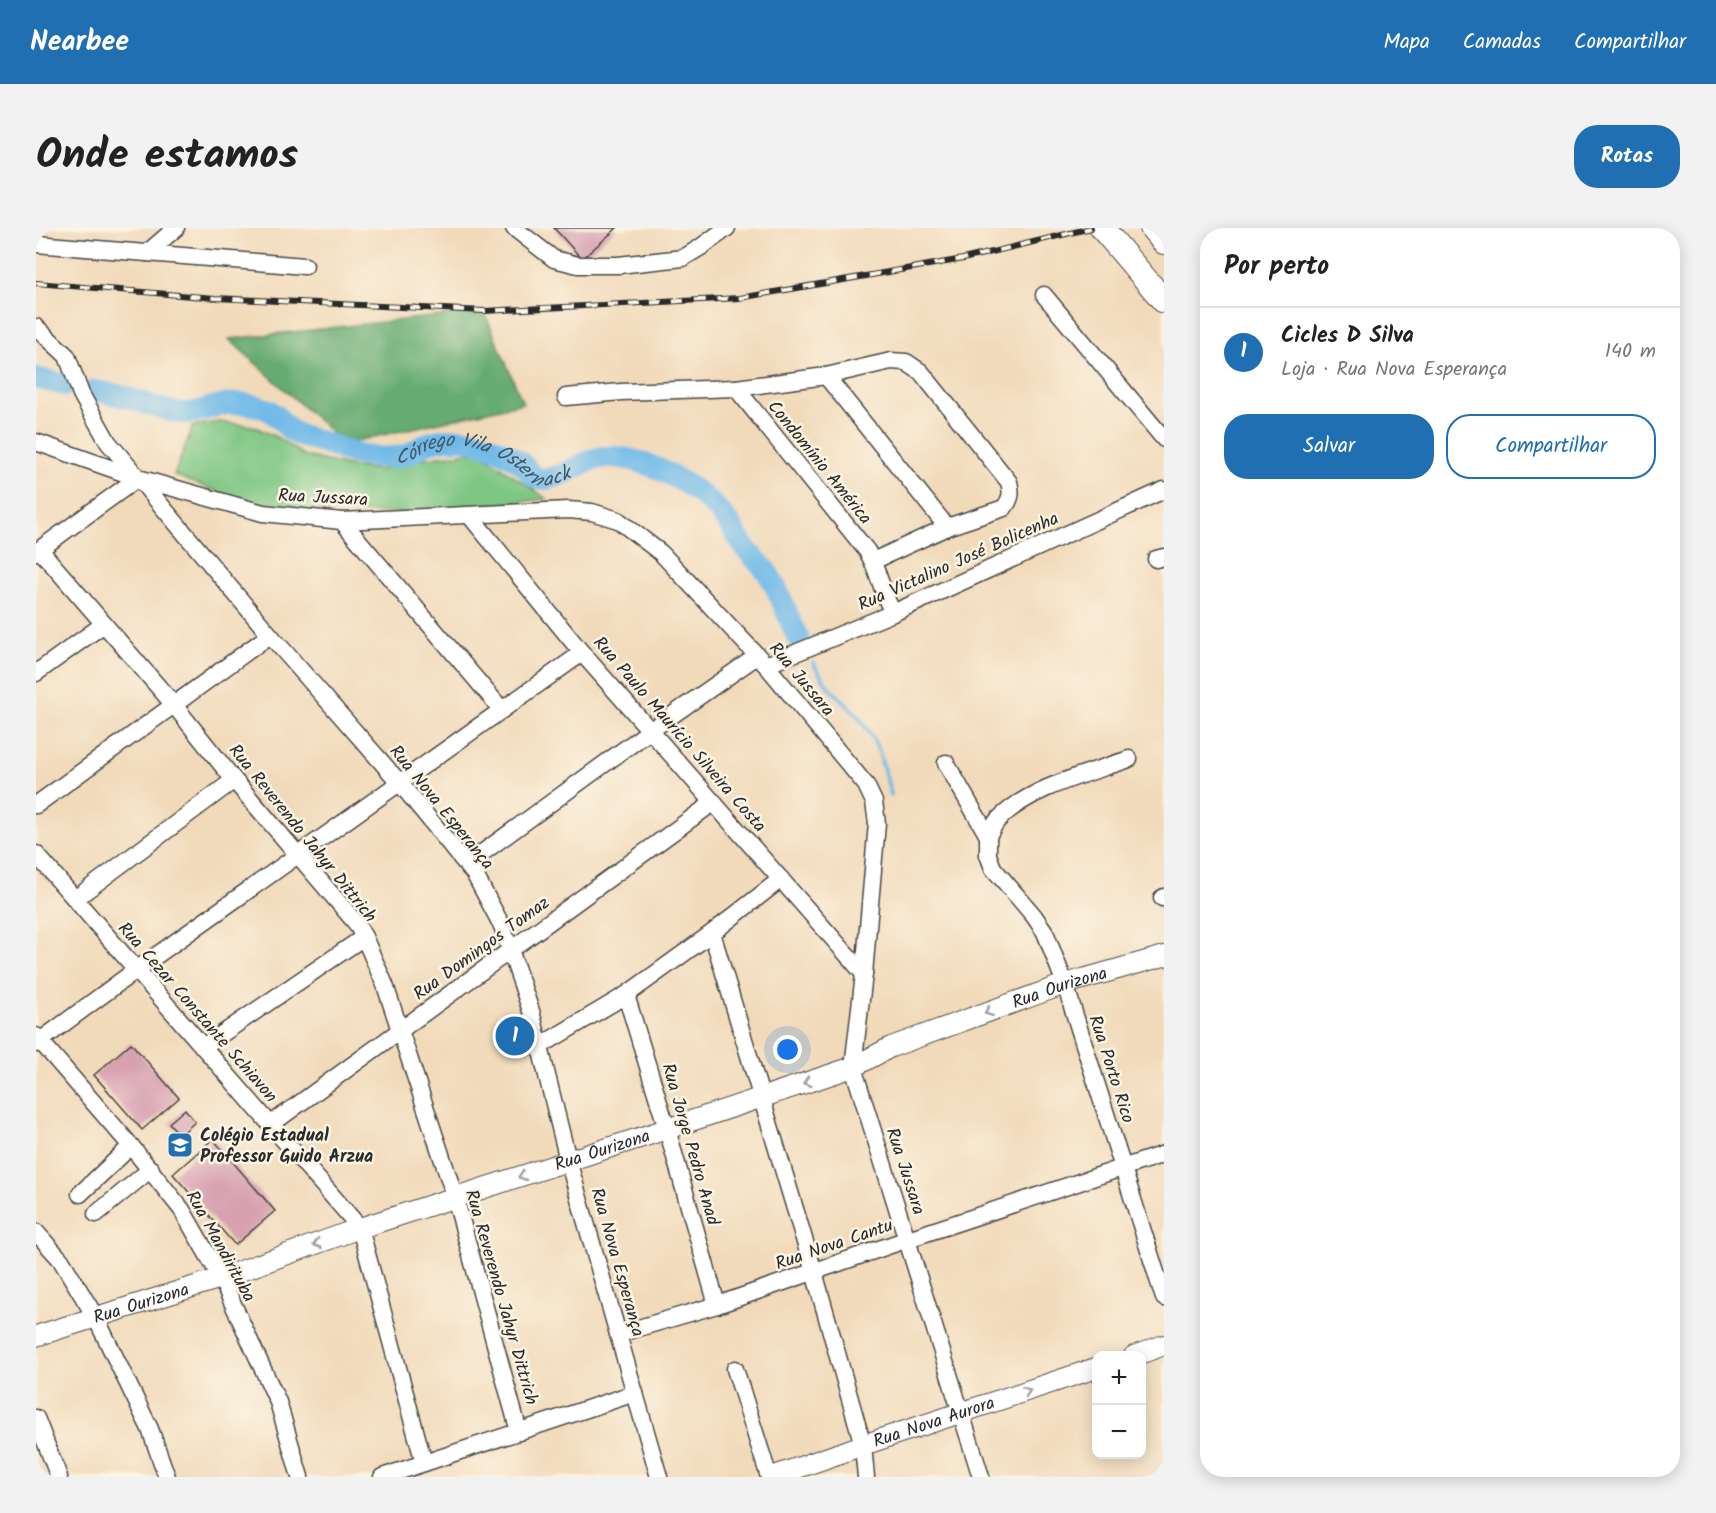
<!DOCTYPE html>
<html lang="pt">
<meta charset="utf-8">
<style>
body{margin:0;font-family:Kalam,sans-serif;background:#f2f2f2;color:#222}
.controls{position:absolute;right:18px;bottom:18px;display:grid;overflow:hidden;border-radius:12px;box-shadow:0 3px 15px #0003}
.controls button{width:54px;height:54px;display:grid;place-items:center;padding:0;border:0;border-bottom:2px solid #e0e0e0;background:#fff;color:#222;font:30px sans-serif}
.you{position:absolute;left:752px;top:822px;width:21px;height:21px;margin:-15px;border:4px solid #fff;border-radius:50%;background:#1a73e8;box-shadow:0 0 0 9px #1a73e833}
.badge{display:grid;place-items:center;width:39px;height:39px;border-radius:50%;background:#1f6fb2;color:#fff;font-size:20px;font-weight:700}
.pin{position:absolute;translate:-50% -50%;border:3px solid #fff;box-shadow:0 2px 6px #0006}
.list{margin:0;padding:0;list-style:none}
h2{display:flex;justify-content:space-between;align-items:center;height:78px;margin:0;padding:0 24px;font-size:26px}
h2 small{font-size:20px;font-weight:400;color:#767676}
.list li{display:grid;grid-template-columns:39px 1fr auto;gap:18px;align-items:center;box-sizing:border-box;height:90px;padding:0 24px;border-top:2px solid #e0e0e0}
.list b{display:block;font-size:22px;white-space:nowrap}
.list p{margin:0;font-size:20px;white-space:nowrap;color:#767676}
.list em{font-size:20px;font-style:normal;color:#767676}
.actions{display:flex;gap:12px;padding:18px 24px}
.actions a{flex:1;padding:14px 0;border:2px solid #1f6fb2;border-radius:24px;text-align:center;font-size:21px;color:#1f6fb2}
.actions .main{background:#1f6fb2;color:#fff}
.map{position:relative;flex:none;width:1128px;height:1249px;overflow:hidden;border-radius:24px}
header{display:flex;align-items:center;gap:36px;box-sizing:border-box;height:84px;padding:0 30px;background:#1f6fb2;color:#fff}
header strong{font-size:28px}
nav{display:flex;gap:33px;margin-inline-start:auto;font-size:21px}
.intro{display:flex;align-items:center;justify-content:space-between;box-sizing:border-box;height:144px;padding:0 36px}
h1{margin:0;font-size:42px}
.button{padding:15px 27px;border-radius:24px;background:#1f6fb2;color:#fff;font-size:21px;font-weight:700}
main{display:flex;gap:36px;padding:0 36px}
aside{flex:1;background:#fff;border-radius:24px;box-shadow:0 3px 15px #0003}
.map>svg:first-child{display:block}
</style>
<header>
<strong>Nearbee</strong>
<nav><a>Mapa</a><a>Camadas</a><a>Compartilhar</a></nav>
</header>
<div class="intro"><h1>Onde estamos</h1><a class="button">Rotas</a></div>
<main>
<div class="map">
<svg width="1128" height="1249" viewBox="0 0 1128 1249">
<rect width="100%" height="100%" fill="#fcf5e5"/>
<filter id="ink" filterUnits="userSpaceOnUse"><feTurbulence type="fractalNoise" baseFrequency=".0167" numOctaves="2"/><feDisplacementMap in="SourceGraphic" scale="12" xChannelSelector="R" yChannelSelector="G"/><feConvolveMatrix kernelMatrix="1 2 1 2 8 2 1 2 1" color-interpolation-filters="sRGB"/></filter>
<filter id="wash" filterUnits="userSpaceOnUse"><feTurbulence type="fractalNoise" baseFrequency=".008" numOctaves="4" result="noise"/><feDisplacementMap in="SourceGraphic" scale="24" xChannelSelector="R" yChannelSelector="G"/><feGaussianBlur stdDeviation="1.35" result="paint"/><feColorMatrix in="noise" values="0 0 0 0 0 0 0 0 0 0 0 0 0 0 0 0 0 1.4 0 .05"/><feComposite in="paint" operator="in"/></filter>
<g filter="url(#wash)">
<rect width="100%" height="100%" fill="#f1daba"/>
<polygon fill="#7ec683" stroke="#547857" stroke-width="1.5" points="183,194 217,198 242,210 269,228 312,238 344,242 390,230 442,223 511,271 372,285 292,284 214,276 138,247 157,198"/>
<polygon fill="#66ab71" stroke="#486b4e" stroke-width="1.5" points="448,83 487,175 308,216 193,111"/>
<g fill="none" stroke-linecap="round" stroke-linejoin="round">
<polyline stroke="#6fb9e8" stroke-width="4" points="777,435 792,458 821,487 835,507 843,524 855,567"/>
<g stroke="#6fb9e8" stroke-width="22">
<polyline points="0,150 30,157"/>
<path id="s1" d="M58 163C73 165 88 168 102 173 117 178 130 183 146 185 158 186 169 181 181 178 197 174 215 175 230 181 242 185 247 198 257 204 265 209 274 210 283 213 304 220 316 227 339 229 349 230 360 230 370 227 377 225 383 219 390 216 399 212 411 211 421 211 438 210 470 224 484 234 491 239 496 250 504 251 528 252 549 229 572 229 611 229 658 256 684 284 694 295 701 309 710 321 717 329 725 336 731 344 745 365 751 388 762 410"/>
</g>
</g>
<g id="blocks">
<g fill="#d7a1b0">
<polygon points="518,0 581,0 546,31"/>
<polygon points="95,815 143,870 106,902 58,847"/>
<polygon points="149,881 159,894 144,907 133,895"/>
<polygon points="177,911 239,983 199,1017 137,946"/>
</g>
</g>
</g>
<g filter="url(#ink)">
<use href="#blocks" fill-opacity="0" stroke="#494540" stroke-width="1.5"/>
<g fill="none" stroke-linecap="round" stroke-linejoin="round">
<g stroke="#494540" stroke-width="19">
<g id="minor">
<polyline points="478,0 518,31 542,37 582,37 647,30 665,19 691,0"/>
<polyline points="0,16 269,38"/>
<polyline points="111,25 140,0"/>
<polyline points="1008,67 1128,211"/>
<polyline points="0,99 31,128 45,166 72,214 234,407 363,554 439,647 466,698 495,783 532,932 623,1249"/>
<polyline points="790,148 911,299"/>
<path d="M700 160 831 323C843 343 846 365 857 385"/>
<path d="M530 169 585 164 700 160 790 148 855 133 870 134 885 144 973 254C976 265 975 271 968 280L911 299 837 333"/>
<polyline points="0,214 102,250 227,285 306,293 532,282 556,284 582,292 625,325 730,437 830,557 838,574 841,595 828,746 817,839 945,1249"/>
<polyline points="434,288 546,425 828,746"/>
<polyline points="306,293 466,482"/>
<polyline points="4,322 138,477 198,552 320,695 328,709 349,757 419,969 483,1204"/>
<polyline points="0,324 102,250"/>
<polyline points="1120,331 1128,329"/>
<polyline points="730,437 857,385 1128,262"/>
<polyline points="0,445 68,396"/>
<polyline points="910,535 952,608 952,627 957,640 998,688 1009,704 1029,756 1128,1070"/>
<polyline points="0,577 234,407"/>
<path d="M952 608C955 603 958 596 962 592 994 559 1051 546 1093 531"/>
<polyline points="0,626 324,1000 388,1235"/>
<polyline points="431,636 615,502 721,428"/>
<polyline points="1126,670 1128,669"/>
<polyline points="39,671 198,552"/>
<polyline points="676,705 778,1044 827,1217 830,1249"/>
<polyline points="590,767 631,901 681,1077"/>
<polyline points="0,808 95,918 146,982 185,1050 242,1174 264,1249"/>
<polyline points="0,816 100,742 546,425"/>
<polyline points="504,818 590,767 676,705 745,651"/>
<polyline points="167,819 328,709"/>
<polyline points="234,897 678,574"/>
<polyline points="44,966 95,918"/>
<polyline points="60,986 115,941"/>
<polyline points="0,1004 25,1032 60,1090 114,1201 131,1249"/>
<polyline points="582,1106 681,1077 872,1011 1128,926"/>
<polyline points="699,1141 733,1249"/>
<polyline points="0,1190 23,1249"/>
<polyline points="346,1249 599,1165"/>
</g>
</g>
<g stroke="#494540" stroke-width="22">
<g id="major">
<path id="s2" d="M0 1108 185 1050 324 1000 631 901 817 839 855 819 1029 756 1128 728"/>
<polyline points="1098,1128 1128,1117"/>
<path id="s3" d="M736 1249 827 1217 1060 1140"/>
</g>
</g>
<g stroke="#494540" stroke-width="26">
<g id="highway">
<polyline points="1066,0 1128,73"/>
<polyline points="1116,0 1128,14"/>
</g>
</g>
<use href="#minor" stroke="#fff" stroke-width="16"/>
<use href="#major" stroke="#fff" stroke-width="20"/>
<use href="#highway" stroke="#fff" stroke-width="24"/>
<g stroke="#2b2b2b" stroke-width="6">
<polyline id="rail" points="0,55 179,70 448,83 704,70 927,31 1055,0"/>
</g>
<use href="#rail" stroke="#fcf5e5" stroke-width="4" stroke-dasharray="11" stroke-linecap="butt"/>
</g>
<defs><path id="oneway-chevron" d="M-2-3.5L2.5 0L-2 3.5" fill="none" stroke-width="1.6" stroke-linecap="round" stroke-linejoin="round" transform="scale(1.5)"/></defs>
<g stroke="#a0a0a0">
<use href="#oneway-chevron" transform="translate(952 784) rotate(160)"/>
<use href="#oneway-chevron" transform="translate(771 854) rotate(162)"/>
<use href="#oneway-chevron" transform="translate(486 948) rotate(162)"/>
<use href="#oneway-chevron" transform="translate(281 1016) rotate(161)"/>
<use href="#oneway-chevron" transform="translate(991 1163) rotate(-19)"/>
</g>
</g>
<defs>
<g id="school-square" transform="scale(1.35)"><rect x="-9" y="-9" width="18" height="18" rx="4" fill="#1f6fb2" stroke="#fcf5e5"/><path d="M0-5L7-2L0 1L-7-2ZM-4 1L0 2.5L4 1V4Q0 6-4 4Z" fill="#fff"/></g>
</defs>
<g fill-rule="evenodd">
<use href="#school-square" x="144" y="917"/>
</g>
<g text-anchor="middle" stroke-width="5" stroke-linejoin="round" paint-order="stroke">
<g font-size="18" fill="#2b2b2b" stroke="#fcf5e5">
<text transform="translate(784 234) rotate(51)" y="6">Condomínio América</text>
<text transform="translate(287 269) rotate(3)" y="6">Rua Jussara</text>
<text transform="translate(922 333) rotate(-24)" y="6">Rua Victalino José Bolicenha</text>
<text transform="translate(766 451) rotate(50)" y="6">Rua Jussara</text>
<text transform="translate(644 506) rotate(49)" y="6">Rua Paulo Maurício Silveira Costa</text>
<text transform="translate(406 579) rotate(51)" y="6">Rua Nova Esperança</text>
<text transform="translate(267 605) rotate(51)" y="6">Rua Reverendo Jahyr Dittrich</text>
<text transform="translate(445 720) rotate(-36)" y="6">Rua Domingos Tomaz</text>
<text dy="6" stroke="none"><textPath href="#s2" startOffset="1082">Rua Ourizona</textPath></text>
<text transform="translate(162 784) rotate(49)" y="6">Rua Cezar Constante Schiavon</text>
<text transform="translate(1076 841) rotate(72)" y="6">Rua Porto Rico</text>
<text transform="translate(655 916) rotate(74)" y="6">Rua Jorge Pedro Anad</text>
<text dy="6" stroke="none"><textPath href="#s2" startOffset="596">Rua Ourizona</textPath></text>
<text transform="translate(870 943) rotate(72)" y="6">Rua Jussara</text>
<text transform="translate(798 1016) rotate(-19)" y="6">Rua Nova Cantu</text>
<text transform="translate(185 1018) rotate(61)" y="6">Rua Mandirituba</text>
<text transform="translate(582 1034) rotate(74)" y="6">Rua Nova Esperança</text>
<text transform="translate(466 1069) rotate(74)" y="6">Rua Reverendo Jahyr Dittrich</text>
<text dy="6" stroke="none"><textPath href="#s2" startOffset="110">Rua Ourizona</textPath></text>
<text dy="6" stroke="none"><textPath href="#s3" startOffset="171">Rua Nova Aurora</textPath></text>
</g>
<g font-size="18" font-weight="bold" fill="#2b2b2b" stroke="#fcf5e5" text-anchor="start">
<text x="164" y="913">Colégio Estadual<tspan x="164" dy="21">Professor Guido Arzua</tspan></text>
</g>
<g font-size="20" font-style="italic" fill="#3f5664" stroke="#fcf5e5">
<text dy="7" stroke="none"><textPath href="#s1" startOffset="414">Córrego Vila Osternack</textPath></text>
</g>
</g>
</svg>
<div class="controls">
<button>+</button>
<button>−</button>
</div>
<div class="you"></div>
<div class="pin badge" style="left:479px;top:808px">1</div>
</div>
<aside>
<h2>Por perto<small></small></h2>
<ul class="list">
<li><span class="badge">1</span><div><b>Cicles D Silva</b><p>Loja · Rua Nova Esperança</p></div><em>140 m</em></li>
</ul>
<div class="actions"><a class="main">Salvar</a><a>Compartilhar</a></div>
</aside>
</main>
